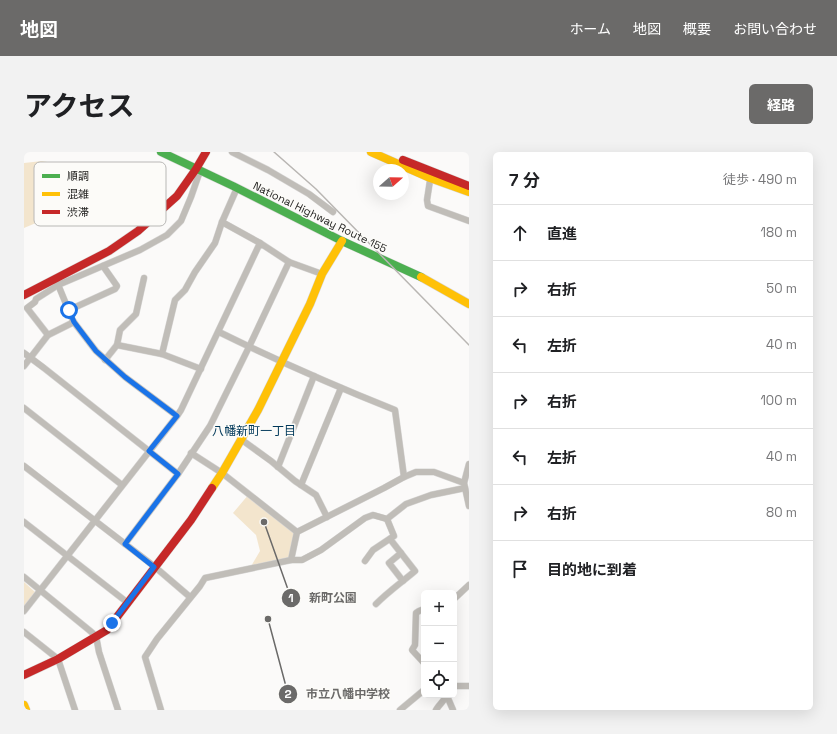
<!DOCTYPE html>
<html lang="ja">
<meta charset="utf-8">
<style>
body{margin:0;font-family:"Space Grotesk","Noto Sans JP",sans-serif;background:#f2f2f2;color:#202124}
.controls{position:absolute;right:12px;bottom:12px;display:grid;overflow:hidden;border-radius:6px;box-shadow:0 4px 16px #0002}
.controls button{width:36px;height:36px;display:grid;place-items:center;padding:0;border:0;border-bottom:1px solid #e0e0e0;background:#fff;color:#202124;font:20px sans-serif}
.compass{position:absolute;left:349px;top:12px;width:36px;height:36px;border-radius:50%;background:#fff;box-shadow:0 4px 16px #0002;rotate:70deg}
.stop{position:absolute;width:12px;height:12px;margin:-9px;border:3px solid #1a73e8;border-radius:50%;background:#fff}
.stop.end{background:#1a73e8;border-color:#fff;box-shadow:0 1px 4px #0008}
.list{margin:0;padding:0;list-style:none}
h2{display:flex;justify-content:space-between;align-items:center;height:52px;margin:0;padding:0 16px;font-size:17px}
h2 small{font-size:13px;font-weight:400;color:#757577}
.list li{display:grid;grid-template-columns:26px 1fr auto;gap:12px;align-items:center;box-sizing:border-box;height:56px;padding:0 16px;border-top:1px solid #e0e0e0}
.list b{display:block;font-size:15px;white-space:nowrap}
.list em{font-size:13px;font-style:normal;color:#757577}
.icon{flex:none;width:22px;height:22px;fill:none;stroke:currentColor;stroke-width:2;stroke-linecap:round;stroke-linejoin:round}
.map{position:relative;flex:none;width:445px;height:558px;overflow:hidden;border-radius:6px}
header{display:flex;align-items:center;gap:24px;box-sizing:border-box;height:56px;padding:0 20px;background:#6b6a69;color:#fff}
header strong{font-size:19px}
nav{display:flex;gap:22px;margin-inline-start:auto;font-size:14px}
.intro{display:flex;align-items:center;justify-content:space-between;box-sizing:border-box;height:96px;padding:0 24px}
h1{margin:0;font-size:28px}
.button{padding:10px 18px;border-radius:6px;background:#6b6a69;color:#fff;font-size:14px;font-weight:700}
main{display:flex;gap:24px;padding:0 24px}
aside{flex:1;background:#fff;border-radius:6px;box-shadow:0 4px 16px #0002}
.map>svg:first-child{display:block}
</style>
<header>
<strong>地図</strong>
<nav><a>ホーム</a><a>地図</a><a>概要</a><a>お問い合わせ</a></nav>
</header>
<div class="intro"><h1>アクセス</h1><a class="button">経路</a></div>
<main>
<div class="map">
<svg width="445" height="558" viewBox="0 0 445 558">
<rect width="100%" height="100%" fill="#fbfaf9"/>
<g fill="#f3e5cd">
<polygon points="18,9 39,13 47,20 48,30 46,47 26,65 0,76 0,11"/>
<polygon points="225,342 273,380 267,408 226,416 236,399 232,383 209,361"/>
<polygon points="0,430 11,440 0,454"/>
</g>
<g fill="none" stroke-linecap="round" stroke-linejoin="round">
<g stroke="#d8d7d6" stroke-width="7">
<g id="street">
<polyline points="208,0 244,18 285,42 309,60"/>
<polyline points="407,22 403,48 404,54 445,69"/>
<polyline points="198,70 236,91"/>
<polyline points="33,130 49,169 72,199 101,225 153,264"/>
<polyline points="45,158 91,137 93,134 79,114"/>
<path d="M195 180C252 208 311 234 371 258L380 325"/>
<polyline points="24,183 3,156 11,150 12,147 34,133 116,98 143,83 157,69 167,45 176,19"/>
<polyline points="93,193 96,178 112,162 120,126"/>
<polyline points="0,201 20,216 154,322"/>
<polyline points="138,202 151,148 161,138 171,120 191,91 198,70 213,36"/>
<polyline points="81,208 93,193 138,202 177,217"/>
<polyline points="0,214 24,183 50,170"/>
<polyline points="0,256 98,333"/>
<polyline points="218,288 247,309 271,329 292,343 303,365"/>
<polyline points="167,301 198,321 273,380"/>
<polyline points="445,312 440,331 445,354"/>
<polyline points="0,314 131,415 166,445"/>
<polyline points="254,315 290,224"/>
<polyline points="277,333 317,236"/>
<polyline points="0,370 104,451"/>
<polyline points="273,380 360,336 380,325 392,320 410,320 440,331"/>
<polyline points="101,392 154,322 186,274 225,195 265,110"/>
<polyline points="377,401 365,411 379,429"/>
<polyline points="267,408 278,408 297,398 341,366 349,363 363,367 382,352 407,343 441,336"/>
<polyline points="341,409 349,398 370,384 363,367"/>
<polyline points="0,425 65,478 72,484 75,500 94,558"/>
<polyline points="430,447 445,433"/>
<path d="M352 452C364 440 378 430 391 419L366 387"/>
<polyline points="400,457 395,459 392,461 391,493 388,498 400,511"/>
<polyline points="0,459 153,264 157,258 236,91 265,110 298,122"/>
<polyline points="0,480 34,507 51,558"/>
<polyline points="430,534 445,534"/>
<polyline points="424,543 423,544 429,558"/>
<polyline points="137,558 121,505 133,487 176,434 181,426 267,408 273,380"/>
<polyline points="376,558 400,538"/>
<polyline points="412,558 414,555 423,544"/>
</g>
</g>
<g stroke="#d8d7d6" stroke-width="9">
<polyline id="fast" points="137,0 209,34 318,89 397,125"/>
</g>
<g stroke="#d8d7d6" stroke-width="9">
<g id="slow">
<polyline points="347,0 406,26 445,40"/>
<polyline points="397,125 445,152"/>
<polyline points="188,336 198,321 234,258 286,152 298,122 318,89"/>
<polyline points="0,553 2,558"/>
</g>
</g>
<g stroke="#d8d7d6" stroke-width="9">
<g id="jam">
<polyline points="379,8 445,34"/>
<polyline points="0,143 85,99 114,79 153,44 172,17 182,0"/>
<polyline points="0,523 34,507 83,478 167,368 188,336"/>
</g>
</g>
<use href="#street" stroke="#c0bdb8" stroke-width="6"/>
<use href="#fast" stroke="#4caf50" stroke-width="8"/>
<use href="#slow" stroke="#ffc107" stroke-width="8"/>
<use href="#jam" stroke="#c62828" stroke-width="8"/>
<polyline stroke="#b9b6b3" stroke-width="1.5" points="250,0 292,37 445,193"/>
</g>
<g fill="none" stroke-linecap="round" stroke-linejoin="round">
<polyline stroke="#1a73e8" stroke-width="5" points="45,158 50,170 72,199 101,225 153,264 125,299 154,322 101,392 130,415 88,471"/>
</g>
<g text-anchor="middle" stroke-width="3" stroke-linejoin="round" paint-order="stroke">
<g font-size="11" fill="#1e1d1c" stroke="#fcfbf8">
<text transform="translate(296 65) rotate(26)" y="4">National Highway Route 155</text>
</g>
<g font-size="12" fill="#00385a" stroke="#fcfbf8">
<text x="230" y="283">八幡新町一丁目</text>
</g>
</g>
<rect x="10" y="10" width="132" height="64" rx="6" fill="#fcfbf8" stroke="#b9b8b6" stroke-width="1"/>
<rect x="18" y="22" width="18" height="4" fill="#4caf50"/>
<rect x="18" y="40" width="18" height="4" fill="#ffc107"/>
<rect x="18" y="58" width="18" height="4" fill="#c62828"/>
<g font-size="11" fill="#1e1d1c">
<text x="43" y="28">順調</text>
<text x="43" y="46">混雑</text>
<text x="43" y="64">渋滞</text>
</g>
<path fill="none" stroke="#6b6a69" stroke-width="1.5" d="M240 370L267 446M244 467L264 542"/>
<g fill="#6b6a69" stroke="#fcfbf8" stroke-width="1.5">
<circle cx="240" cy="370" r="4"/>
<circle cx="244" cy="467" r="4"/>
<circle cx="267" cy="446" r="10"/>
<circle cx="264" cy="542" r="10"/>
</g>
<g font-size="12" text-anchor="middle" font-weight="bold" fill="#fff">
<text x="267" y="450">1</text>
<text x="264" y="546">2</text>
</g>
<g font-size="12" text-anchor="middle" font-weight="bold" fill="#6b6a69" stroke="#fcfbf8" stroke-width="3" stroke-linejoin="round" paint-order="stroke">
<text x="309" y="450">新町公園</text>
<text x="324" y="546">市立八幡中学校</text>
</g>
</svg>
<div class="controls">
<button>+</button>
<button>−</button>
<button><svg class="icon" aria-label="locate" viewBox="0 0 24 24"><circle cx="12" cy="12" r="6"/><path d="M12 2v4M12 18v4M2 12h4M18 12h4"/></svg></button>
</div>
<svg class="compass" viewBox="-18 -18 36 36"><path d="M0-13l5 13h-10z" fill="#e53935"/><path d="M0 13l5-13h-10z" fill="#757577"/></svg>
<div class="stop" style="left:45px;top:158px"></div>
<div class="stop end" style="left:88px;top:471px"></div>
</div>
<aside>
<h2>7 分<small>徒歩 · 490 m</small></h2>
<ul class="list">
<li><svg class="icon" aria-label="ahead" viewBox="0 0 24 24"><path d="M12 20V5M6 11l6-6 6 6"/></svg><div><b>直進</b></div><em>180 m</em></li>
<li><svg class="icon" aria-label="right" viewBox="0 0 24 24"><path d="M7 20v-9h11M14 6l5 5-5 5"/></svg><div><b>右折</b></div><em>50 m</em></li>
<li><svg class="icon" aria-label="left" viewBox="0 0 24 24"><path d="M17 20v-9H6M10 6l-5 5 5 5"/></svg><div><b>左折</b></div><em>40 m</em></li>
<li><svg class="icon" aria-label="right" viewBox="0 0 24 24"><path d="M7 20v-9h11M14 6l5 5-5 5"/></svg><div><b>右折</b></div><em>100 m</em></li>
<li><svg class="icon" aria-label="left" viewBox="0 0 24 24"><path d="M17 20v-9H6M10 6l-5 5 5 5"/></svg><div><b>左折</b></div><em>40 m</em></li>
<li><svg class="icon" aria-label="right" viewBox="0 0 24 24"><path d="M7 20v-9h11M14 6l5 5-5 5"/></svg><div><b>右折</b></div><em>80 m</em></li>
<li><svg class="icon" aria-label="arrive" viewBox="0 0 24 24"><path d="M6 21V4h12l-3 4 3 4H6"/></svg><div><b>目的地に到着</b></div></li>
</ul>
</aside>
</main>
